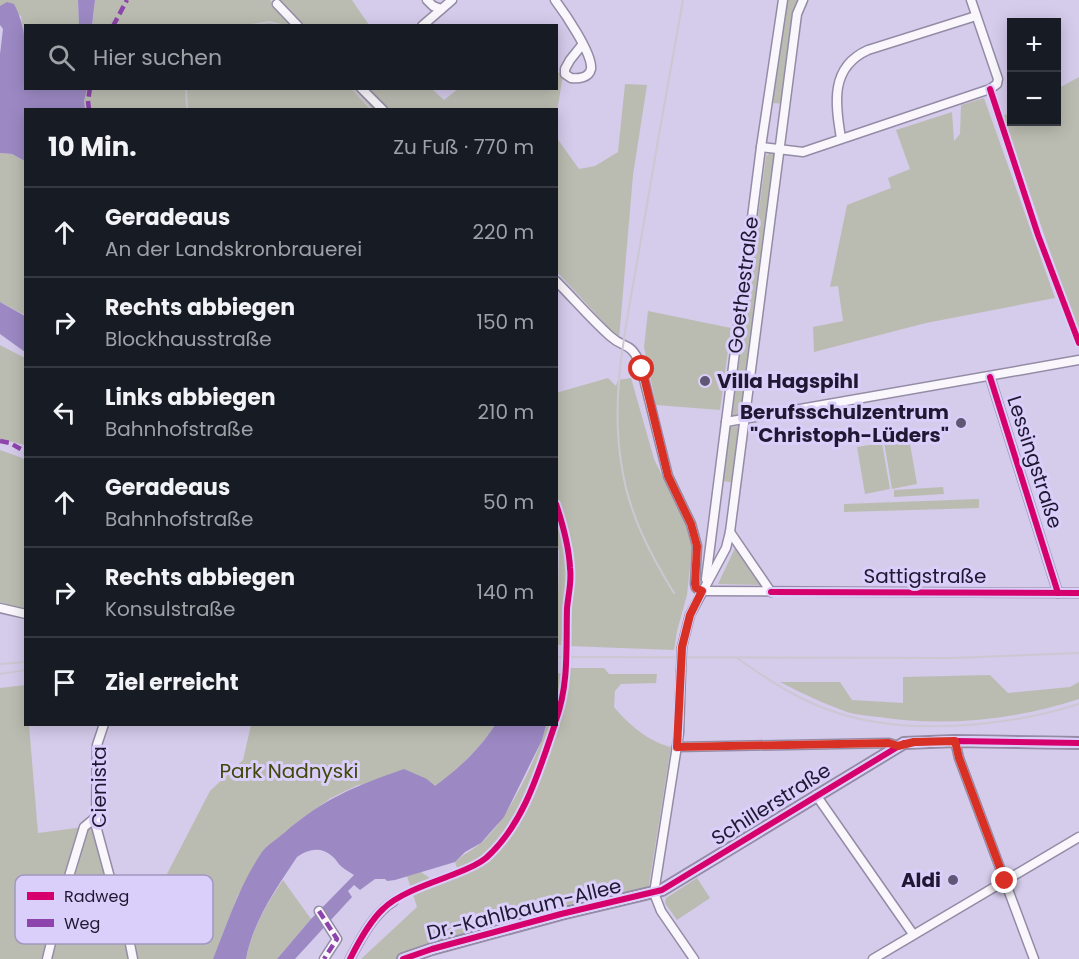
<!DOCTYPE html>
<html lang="de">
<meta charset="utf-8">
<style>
body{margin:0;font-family:Poppins,sans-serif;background:#20242c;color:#f1f3f6}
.controls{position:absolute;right:18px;top:18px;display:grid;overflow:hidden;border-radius:0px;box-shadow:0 3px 15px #0003}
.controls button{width:54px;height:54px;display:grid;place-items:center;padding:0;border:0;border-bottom:2px solid #363941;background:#171b24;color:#f1f3f6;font:30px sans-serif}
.stop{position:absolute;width:18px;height:18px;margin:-14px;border:4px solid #d93025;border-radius:50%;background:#fff}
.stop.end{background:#d93025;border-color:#fff;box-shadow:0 2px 6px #0008}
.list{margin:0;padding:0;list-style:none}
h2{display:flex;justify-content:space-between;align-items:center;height:78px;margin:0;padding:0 24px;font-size:26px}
h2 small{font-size:20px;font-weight:400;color:#9ea1a6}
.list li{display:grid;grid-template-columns:39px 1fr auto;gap:18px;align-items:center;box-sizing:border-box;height:90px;padding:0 24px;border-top:2px solid #363941}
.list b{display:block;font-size:22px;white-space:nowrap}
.list p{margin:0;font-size:20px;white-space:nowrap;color:#9ea1a6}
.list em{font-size:20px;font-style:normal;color:#9ea1a6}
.icon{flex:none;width:33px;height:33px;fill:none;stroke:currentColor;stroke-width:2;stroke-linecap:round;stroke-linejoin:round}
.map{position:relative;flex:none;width:1079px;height:959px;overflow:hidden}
.search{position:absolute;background:#171b24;box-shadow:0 3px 15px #0003;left:24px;top:24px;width:534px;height:66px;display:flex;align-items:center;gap:15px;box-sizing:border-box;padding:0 21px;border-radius:0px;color:#9ea1a6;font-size:22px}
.panel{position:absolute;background:#171b24;box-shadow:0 3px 15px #0003;left:24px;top:108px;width:534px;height:618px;border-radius:0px}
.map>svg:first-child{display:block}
</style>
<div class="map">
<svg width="1079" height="959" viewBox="0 0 1079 959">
<rect width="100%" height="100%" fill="#d5cbeb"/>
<g fill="#bbbcb1">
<polygon points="0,0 78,0 79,25 26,26 25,48 21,16 0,6"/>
<polygon points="95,0 270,0 295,25 92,26"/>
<polygon points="276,0 352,0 369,25 302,25"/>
<polygon points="787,0 798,0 784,104 773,103"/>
<polygon points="557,72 563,75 557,111 556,110 389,109 367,89 432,89 444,100 458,89 556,88"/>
<polygon points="1079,77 1079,335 1003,116 1011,112 1012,122 1056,122 1057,89"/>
<polygon points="625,84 647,85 633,175 619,339 557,272 556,137 579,169 595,166 618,152"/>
<polygon points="87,88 356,88 377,109 85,110 84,101"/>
<polygon points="984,98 1055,298 926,323 814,352 813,327 843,321 838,286 830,287 847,205 891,188 888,178 910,169 896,130 952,112 954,141 960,134 961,105"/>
<polygon points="0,153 12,154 25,161 25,315 0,302"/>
<polygon points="770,153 776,154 743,414 732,416 766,156"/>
<polygon points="648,311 731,328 720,410 656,405 644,347"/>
<polygon points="0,345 25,358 25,445 0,439"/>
<polygon points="608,378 616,386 618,380 631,378 654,459 685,523 692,547 687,595 677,631 674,650 568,646 572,575 566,557 567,595 561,645 557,645 559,551 556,542 556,393"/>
<polygon points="741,426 734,483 723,481 730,427"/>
<polygon points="909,438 917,484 892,489 884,442"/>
<polygon points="882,443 890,489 865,494 857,447"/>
<polygon points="0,450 25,459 25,610 0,602"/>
<polygon points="943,487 944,494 894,497 894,490"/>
<polygon points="979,499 979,508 844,512 844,504"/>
<polygon points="736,546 761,585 718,584"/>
<path d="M567 668H604L609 674H657L656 683 621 684 615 691 614 707C628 724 649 742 671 747L648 891 602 899 563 909 559 904H554L489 921 487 931 412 951 396 959H361L417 907 407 876 421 872 437 883 459 874 455 862C463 854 473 850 481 843 507 821 538 757 546 725L556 724 557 673 566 674Z"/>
<path d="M990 675 1008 693 1070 687 1079 682V699C1015 720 945 727 879 717 869 716 857 715 847 712 825 704 801 693 780 682H840L852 700 903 703V677Z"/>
<path d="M25 685 26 724 29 725 38 833 84 827 96 817 127 929 140 926 210 791 243 760 251 725H495C479 750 459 768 435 787L427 779 358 785 331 798 297 822 238 895 213 959H48L62 901 56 905 58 913 50 946 43 951 46 959H0V688Z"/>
<polygon points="697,878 710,898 677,920 665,903 666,898"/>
<path d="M283 880 311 919 277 959H246C252 929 266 905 283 880Z"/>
</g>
<g fill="#9c89c4">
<polygon points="78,0 95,0 92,25 79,25"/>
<path d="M7 2 14 4C28 29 26 60 26 88L87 89 84 101 85 109 26 110 25 161 12 154 0 153V54L3 29 0 25V6Z"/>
<polygon points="0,302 25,316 25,352 0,334"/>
<path d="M495 725H546L542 740 504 817 481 843 465 852 455 862 395 880 387 881 385 879H375L360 890 354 885 348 891 352 897 295 959H277L311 919 354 875C350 872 345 870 342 867 338 864 336 859 332 856 321 846 308 849 297 857 276 889 253 921 246 959H213C227 924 239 887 260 855 265 846 276 840 284 833 323 799 355 786 404 769L427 779 435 786C459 768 479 750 495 725Z"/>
</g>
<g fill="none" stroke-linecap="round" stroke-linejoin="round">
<g stroke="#948ca6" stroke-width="11">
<g id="minor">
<polyline points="427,0 433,6 441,9"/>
<path d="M555 0C564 12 593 54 591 69 589 78 578 79 571 78L565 74V69L570 60 582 45"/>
<polyline points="277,4 298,26"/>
<polyline points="422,26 452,0"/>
<polyline points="361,88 383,110"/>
<path d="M841 138C835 103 830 67 868 50L976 16"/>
<polyline points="761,147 803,152 990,89 997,84 998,79 971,0"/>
<path d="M556 281C574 299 591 319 610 336 625 350 629 340 640 363L668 476 691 524 697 546 695 584 696 588 702 591"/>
<polyline points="990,377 1058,593"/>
<polyline points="726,422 1079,360"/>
<polyline points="730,532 771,592"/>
<polyline points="706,579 761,147 783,0"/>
<polyline points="702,591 1079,593"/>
<polyline points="0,608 26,614"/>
<polyline points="682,647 690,615 726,548 730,532 797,14 803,0"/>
<polyline points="681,672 679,733 654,893 661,911 694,959"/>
<polyline points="104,724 97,745 96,826 112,885 127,929 133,959"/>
<polyline points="955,741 959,758 1034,959"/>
<polyline points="677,747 889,743 898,746"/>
<polyline points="816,795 913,934"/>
<polyline points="319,911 337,939 324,959"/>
<polyline points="47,959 60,906 84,827 96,817"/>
<path d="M350 959C361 938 374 913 394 901"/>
<polyline points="873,959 1079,837"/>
</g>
</g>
<g stroke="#948ca6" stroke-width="14">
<polyline id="major" points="403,959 432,949 561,914 662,890 904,743 955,741 1079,743"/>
</g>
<use href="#minor" stroke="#f9f7fc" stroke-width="8"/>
<use href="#major" stroke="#f9f7fc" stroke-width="10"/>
<g stroke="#cbc8d2" stroke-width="2">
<polyline points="244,26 270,22 285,26"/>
<polyline points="186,88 187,110"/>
<polyline points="352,88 372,110"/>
<path d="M674 593C650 554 629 514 622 468 609 396 627 322 639 251 653 167 668 84 683 0"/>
<polyline points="556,657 951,658 1079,653"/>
<path d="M737 658C767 679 795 698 829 710 902 737 1006 727 1079 704"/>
<polyline points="0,664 26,662"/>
<polyline points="0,674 26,670"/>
</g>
<g stroke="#948ca6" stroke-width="11" stroke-linecap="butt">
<polyline id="minor-bridge" points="681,672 682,647"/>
</g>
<use href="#minor-bridge" stroke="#f9f7fc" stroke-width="8"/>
<g stroke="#8e44ad" stroke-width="4.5" stroke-dasharray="9 4.5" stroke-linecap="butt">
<polyline points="113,26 127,0"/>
<polyline points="89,110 88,101 90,88"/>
<polyline points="0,441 10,443 26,452"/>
<polyline points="319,911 337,939 324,959"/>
</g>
<g stroke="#dacefa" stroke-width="10">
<g id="cycleway">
<polyline points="990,89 1038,235 1079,343"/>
<polyline points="990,377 1058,593"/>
<path d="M556 504C563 525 569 546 570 568 572 582 568 595 567 609 566 647 569 684 556 720"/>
<polyline points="771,592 1079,593"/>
<polyline points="677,747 682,647 690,615 702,591"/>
<path d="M350 959C358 943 369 922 383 909 397 895 425 885 444 878 458 872 474 868 486 858 524 824 539 771 555 724"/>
<polyline points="403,959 432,949 561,914 662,890 904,743 955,741 1079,743"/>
</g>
</g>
<use href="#cycleway" stroke="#d6006c" stroke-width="6"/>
</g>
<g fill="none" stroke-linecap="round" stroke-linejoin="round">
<polyline stroke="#d93025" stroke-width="8" points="642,369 668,476 691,524 697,546 695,584 696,588 702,591 690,615 682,647 677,747 889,743 898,746 914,742 955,741 959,758 1005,881"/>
</g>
<g fill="#5f5773" stroke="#dacefa" stroke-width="2">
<circle cx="705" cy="381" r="6"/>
<circle cx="961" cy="423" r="6"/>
<circle cx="953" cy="880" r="6"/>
</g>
<g text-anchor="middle" stroke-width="6" stroke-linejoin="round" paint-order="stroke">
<g font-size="20" fill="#201832" stroke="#dacefa">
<text transform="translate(743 285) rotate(-83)" y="7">Goethestraße</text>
<text transform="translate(1035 462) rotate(72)" y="7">Lessingstraße</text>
<text x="925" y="583">Sattigstraße</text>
<text transform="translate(99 787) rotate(-90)" y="7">Cienista</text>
<text transform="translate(771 804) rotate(-32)" y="7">Schillerstraße</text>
<text transform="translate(524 909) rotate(-14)" y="7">Dr.-Kahlbaum-Allee</text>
</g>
<g font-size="20" font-weight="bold" fill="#201832" stroke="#dacefa" text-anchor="end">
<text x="717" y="388" text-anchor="start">Villa Hagspihl</text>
<text x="949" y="419">Berufsschulzentrum<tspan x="949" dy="23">"Christoph-Lüders"</tspan></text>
<text x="941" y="887">Aldi</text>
</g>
<g font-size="20" fill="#40490a" stroke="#dacefa">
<text x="289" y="778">Park Nadnyski</text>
</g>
</g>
<rect x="15" y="875" width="198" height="69" rx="9" fill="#dacefa" stroke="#a297be" stroke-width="1.5"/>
<rect x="27" y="892" width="27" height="8" fill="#d6006c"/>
<rect x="27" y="919" width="27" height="8" fill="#8e44ad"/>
<g font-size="16" fill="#201832">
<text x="64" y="902">Radweg</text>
<text x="64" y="929">Weg</text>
</g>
</svg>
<div class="controls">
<button>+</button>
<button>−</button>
</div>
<div class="stop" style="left:642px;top:369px"></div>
<div class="stop end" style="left:1005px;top:881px"></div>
<div class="search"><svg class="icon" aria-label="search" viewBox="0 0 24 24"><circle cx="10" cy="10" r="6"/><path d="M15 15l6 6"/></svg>Hier suchen</div>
<section class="panel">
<h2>10 Min.<small>Zu Fuß · 770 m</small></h2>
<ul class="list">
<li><svg class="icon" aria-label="ahead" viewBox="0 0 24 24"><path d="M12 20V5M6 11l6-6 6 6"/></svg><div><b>Geradeaus</b><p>An der Landskronbrauerei</p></div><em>220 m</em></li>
<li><svg class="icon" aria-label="right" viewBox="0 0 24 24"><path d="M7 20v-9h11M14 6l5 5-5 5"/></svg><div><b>Rechts abbiegen</b><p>Blockhausstraße</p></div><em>150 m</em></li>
<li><svg class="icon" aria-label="left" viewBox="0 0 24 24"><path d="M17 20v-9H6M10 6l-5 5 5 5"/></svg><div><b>Links abbiegen</b><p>Bahnhofstraße</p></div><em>210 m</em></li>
<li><svg class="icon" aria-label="ahead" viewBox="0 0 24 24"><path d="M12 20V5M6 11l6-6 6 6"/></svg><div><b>Geradeaus</b><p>Bahnhofstraße</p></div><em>50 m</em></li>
<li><svg class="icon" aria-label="right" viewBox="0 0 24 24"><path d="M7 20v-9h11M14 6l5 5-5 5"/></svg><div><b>Rechts abbiegen</b><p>Konsulstraße</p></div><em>140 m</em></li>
<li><svg class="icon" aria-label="arrive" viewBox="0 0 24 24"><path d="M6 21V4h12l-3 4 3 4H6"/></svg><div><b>Ziel erreicht</b></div></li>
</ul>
</section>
</div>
